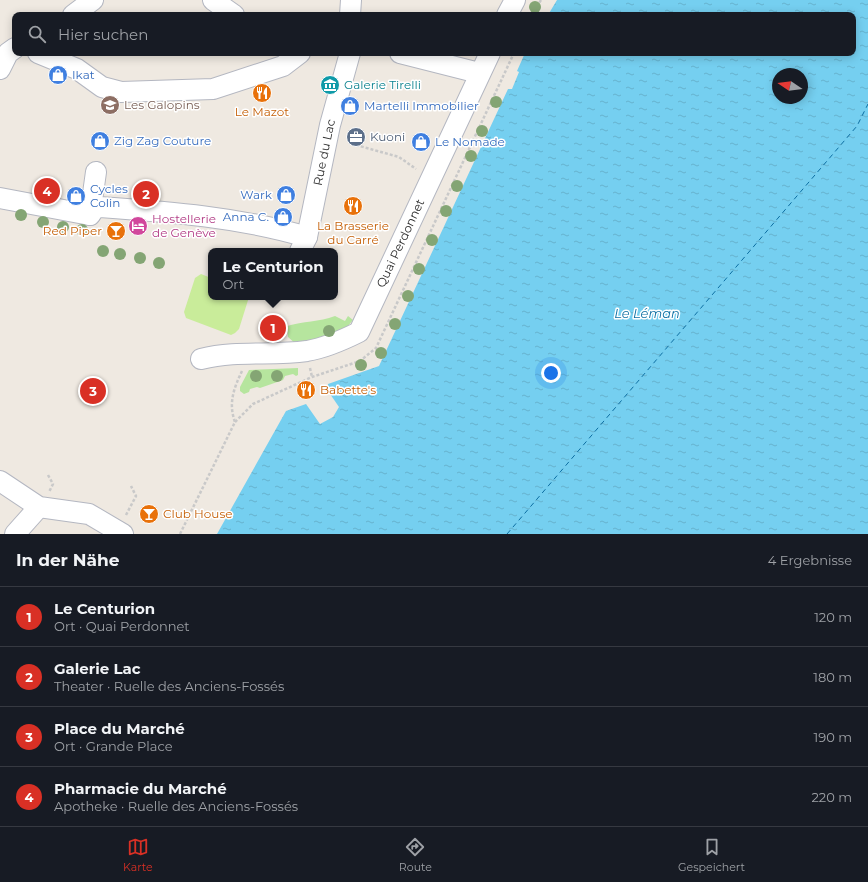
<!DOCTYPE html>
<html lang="de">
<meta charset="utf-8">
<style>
body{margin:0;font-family:Montserrat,sans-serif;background:#20242c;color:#f1f3f6}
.compass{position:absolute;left:772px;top:68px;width:36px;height:36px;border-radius:50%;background:#171b24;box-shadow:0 2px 10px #0003;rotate:283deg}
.you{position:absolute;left:551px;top:373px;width:14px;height:14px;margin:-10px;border:3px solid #fff;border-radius:50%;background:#1a73e8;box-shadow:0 0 0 6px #1a73e833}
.badge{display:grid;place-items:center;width:26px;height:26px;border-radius:50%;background:#d93025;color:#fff;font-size:13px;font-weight:700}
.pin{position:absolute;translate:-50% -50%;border:2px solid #fff;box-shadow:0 1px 4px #0006}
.popup{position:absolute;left:208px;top:248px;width:130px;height:52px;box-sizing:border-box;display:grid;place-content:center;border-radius:8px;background:#171b24;filter:drop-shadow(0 1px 3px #0005);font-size:13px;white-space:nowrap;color:#9ea1a6}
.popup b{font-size:15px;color:#f1f3f6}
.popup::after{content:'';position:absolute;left:50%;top:100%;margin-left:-8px;border:8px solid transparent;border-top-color:#171b24}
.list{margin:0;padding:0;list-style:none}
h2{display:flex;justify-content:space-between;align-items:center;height:52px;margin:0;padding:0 16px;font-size:17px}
h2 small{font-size:13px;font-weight:400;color:#9ea1a6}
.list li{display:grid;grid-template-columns:26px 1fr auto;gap:12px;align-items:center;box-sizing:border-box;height:60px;padding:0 16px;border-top:1px solid #363941}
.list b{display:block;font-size:15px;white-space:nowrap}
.list p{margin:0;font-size:13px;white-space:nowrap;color:#9ea1a6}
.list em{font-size:13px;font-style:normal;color:#9ea1a6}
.icon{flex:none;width:22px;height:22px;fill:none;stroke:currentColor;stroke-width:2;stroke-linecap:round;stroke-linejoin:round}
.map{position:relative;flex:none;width:868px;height:534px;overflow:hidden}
.search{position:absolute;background:#171b24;box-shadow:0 2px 10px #0003;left:12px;right:12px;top:12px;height:44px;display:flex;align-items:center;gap:10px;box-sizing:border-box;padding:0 14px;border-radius:8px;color:#9ea1a6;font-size:15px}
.sheet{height:292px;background:#171b24}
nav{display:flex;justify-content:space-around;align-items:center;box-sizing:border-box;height:56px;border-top:1px solid #363941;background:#171b24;font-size:11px;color:#9ea1a6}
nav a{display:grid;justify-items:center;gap:2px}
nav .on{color:#d93025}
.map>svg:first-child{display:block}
</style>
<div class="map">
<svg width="868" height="534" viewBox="0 0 868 534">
<defs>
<pattern id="water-ripples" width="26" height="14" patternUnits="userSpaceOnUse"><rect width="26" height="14" fill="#75cff0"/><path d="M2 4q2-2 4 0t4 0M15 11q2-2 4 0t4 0" fill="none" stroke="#66b2ce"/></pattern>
</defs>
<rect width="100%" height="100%" fill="#efe9e1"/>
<g fill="#b6e59e">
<path d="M335 316 345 321 348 316 353 320 341 334 297 345 288 337 287 326C303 321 319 322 335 316Z"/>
<polygon points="298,368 298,375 296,376 293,374 285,376 283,380 260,388 257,387 250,389 249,392 244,394 240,391 240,387 249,370"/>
</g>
<polygon fill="#c9ec9a" points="201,274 211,278 211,297 249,297 239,329 235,333 231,335 186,318 184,312 195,278"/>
<path fill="url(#water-ripples)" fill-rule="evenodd" d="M557 0H868V534H217L286 411 306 404 320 424 333 417 339 407 328 391V384L379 366 508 89H512L519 72 517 71 525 53H853V15H548ZM778 74H802V98H778Z"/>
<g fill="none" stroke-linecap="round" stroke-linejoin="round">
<polyline stroke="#0d6fa3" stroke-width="1" stroke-dasharray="5 4" stroke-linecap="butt" points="507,534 857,126 868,104"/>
<g stroke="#b4b7c1" stroke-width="22">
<g id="minor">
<polyline points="213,0 234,15"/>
<polyline points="73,15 93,0"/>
<polyline points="350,15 351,0"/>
<polyline points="507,15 515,0"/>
<polyline points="38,53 77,69 102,87 121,92 213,89 283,66 300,53"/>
<polyline points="400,53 479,73"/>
<polyline points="0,69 8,53 15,48"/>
<path d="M96 172 90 215 95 208 100 207C170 212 239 217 307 237"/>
<polyline points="0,198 90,215"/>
<path id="s1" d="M300 251 307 237 330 125 350 53"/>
<path id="s2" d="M201 359C238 350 271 356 307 351 325 348 343 340 359 332L490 53"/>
<polyline points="0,481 39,507 89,514 123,534"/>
<polyline points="15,534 39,507"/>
</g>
</g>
<g stroke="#c9c9c9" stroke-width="2.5" stroke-dasharray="3 2" stroke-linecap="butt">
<polyline points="531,15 541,0"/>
<polyline points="356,145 399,157 416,169"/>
<polyline points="310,368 312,377"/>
<polyline points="235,422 253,404 312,377 360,361 376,348 514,53"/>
<polyline points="48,475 53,484 49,492"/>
<polyline points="126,515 136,496 131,486"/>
<path d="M180 534 235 422C228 403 234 388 242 371"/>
</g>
<use href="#minor" stroke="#fff" stroke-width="20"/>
</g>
<g fill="#84a574">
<circle cx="535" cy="7" r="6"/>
<circle cx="496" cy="102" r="6"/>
<circle cx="482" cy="131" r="6"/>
<circle cx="471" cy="156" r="6"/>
<circle cx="457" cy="186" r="6"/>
<circle cx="446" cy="211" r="6"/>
<circle cx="21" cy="215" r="6"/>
<circle cx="43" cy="222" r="6"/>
<circle cx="63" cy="227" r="6"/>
<circle cx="82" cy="230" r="6"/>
<circle cx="432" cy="240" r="6"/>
<circle cx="103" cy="251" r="6"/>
<circle cx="120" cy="254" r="6"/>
<circle cx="140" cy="258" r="6"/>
<circle cx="159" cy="263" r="6"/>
<circle cx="419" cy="269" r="6"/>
<circle cx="408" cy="296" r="6"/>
<circle cx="395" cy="324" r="6"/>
<circle cx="329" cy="331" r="6"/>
<circle cx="381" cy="353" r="6"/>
<circle cx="361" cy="365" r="6"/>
<circle cx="256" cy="376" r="6"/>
<circle cx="277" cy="376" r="6"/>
</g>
<defs>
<g id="shop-disc" transform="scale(1)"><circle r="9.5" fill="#3f7fe0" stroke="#fff"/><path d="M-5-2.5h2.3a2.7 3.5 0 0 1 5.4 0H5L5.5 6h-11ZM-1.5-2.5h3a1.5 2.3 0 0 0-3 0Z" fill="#fff"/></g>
<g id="museum-disc" transform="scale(1)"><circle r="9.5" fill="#0f9aa8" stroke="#fff"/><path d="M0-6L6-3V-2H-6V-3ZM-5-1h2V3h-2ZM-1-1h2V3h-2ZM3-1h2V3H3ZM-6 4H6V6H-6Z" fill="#fff"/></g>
<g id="restaurant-disc" transform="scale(1)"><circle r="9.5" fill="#e8710a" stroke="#fff"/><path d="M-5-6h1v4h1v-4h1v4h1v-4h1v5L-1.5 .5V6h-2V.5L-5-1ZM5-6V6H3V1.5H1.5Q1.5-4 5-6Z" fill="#fff"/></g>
<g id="school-disc" transform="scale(1)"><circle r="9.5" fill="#8d6e63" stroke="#fff"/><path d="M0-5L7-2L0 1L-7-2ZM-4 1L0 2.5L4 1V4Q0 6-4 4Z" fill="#fff"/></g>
<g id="office-disc" transform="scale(1)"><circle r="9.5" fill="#5c6f8a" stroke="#fff"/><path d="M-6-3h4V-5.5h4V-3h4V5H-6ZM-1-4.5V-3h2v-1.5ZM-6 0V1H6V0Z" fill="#fff"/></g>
<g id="hotel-disc" transform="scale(1)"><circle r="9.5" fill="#d1479c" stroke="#fff"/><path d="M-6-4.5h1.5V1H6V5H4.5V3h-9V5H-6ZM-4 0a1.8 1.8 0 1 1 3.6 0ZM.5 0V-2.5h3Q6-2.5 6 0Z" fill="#fff"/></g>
<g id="bar-disc" transform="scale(1)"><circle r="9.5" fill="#e8710a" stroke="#fff"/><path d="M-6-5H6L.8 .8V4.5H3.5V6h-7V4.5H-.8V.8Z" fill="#fff"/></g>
</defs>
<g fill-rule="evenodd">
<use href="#shop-disc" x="58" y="75"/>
<use href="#museum-disc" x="330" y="85"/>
<use href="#restaurant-disc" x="262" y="93"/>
<use href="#school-disc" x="110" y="105"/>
<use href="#shop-disc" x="350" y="106"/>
<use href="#office-disc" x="356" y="137"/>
<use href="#shop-disc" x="100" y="141"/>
<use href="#shop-disc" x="421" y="142"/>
<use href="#shop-disc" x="286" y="195"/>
<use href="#shop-disc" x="76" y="196"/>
<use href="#restaurant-disc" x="353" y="206"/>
<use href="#shop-disc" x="283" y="217"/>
<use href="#hotel-disc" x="138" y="226"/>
<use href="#bar-disc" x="116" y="231"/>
<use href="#restaurant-disc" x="306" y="390"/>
<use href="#bar-disc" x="149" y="514"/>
</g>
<g text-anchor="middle" stroke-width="3" stroke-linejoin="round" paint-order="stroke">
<g font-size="12" fill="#366cbe" stroke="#fff" text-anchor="start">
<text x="72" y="79">Ikat</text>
<text x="364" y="110">Martelli Immobilier</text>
<text x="114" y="145">Zig Zag Couture</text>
<text x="435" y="146">Le Nomade</text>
<text x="90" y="193">Cycles<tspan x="90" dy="14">Colin</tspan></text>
<text x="272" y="199" text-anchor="end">Wark</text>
<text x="269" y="221" text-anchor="end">Anna C.</text>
</g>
<g font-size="12" fill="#0d838f" stroke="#fff" text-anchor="start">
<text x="344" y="89">Galerie Tirelli</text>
</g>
<g font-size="12" fill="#785e54" stroke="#fff" text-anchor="start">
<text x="124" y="109">Les Galopins</text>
</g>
<g font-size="12" fill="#c56008" stroke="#fff">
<text x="262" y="116">Le Mazot</text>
<text x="353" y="230">La Brasserie<tspan x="353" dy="14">du Carré</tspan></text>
<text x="102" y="235" text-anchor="end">Red Piper</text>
<text x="320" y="394" text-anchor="start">Babette's</text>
<text x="163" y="518" text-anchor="start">Club House</text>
</g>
<g font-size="12" fill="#4e5e75" stroke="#fff" text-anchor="start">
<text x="370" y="141">Kuoni</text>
</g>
<g font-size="12" fill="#2e2e2e" stroke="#fff">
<text dy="4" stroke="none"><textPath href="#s1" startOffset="102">Rue du Lac</textPath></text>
<text dy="4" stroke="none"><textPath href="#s2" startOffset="260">Quai Perdonnet</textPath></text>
</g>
<g font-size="12" fill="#b23c85" stroke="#fff" text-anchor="start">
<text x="152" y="223">Hostellerie<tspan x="152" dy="14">de Genève</tspan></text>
</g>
<g font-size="13" font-style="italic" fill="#0d6fa3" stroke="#fff">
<text x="647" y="318">Le Léman</text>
</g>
</g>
</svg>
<svg class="compass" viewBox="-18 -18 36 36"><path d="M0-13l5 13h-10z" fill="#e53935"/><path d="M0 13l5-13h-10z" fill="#9ea1a6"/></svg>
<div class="you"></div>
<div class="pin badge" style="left:273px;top:328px">1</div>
<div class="popup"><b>Le Centurion</b>Ort</div>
<div class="pin badge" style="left:146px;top:194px">2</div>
<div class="pin badge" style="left:93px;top:391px">3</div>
<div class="pin badge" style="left:47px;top:191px">4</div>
<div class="search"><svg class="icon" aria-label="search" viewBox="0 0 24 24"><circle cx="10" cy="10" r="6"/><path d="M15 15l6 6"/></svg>Hier suchen</div>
</div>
<section class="sheet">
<h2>In der Nähe<small>4 Ergebnisse</small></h2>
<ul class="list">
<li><span class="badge">1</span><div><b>Le Centurion</b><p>Ort · Quai Perdonnet</p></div><em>120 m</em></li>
<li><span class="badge">2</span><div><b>Galerie Lac</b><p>Theater · Ruelle des Anciens-Fossés</p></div><em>180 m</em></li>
<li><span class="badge">3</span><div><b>Place du Marché</b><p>Ort · Grande Place</p></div><em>190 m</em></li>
<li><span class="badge">4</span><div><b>Pharmacie du Marché</b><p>Apotheke · Ruelle des Anciens-Fossés</p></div><em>220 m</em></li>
</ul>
</section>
<nav>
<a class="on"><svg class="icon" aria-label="map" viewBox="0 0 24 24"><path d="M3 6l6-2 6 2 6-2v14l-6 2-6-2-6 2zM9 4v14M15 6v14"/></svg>Karte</a>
<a><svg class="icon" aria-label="directions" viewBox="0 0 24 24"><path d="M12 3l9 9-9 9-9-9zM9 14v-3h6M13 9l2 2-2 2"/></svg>Route</a>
<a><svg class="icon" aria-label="saved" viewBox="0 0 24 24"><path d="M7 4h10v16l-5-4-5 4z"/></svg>Gespeichert</a>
</nav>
